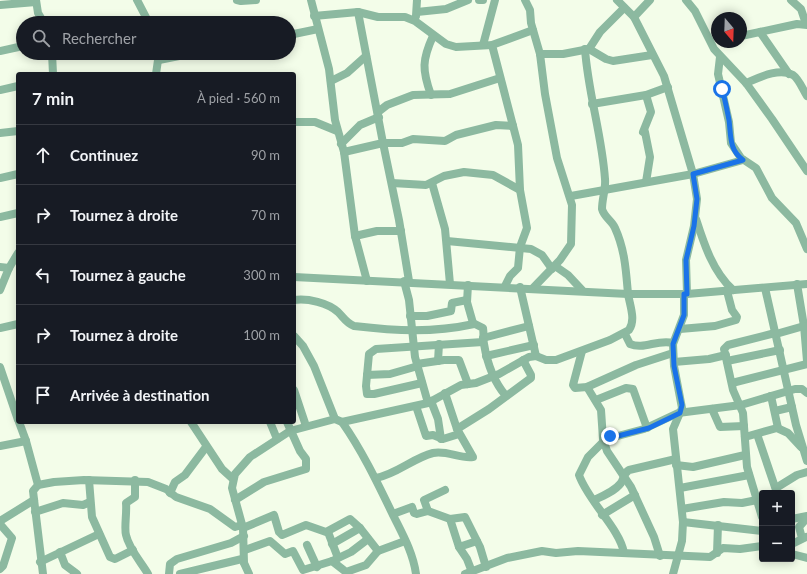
<!DOCTYPE html>
<html lang="fr">
<meta charset="utf-8">
<style>
body{margin:0;font-family:Lato,sans-serif;background:#242831;color:#f1f3f6}
.controls{position:absolute;right:12px;bottom:12px;display:grid;overflow:hidden;border-radius:4px;box-shadow:0 2px 10px #0003}
.controls button{width:36px;height:36px;display:grid;place-items:center;padding:0;border:0;border-bottom:1px solid #363941;background:#171b24;color:#f1f3f6;font:20px sans-serif}
.compass{position:absolute;left:711px;top:12px;width:36px;height:36px;border-radius:50%;background:#171b24;box-shadow:0 2px 10px #0003;rotate:161deg}
.stop{position:absolute;width:12px;height:12px;margin:-9px;border:3px solid #1a73e8;border-radius:50%;background:#fff}
.stop.end{background:#1a73e8;border-color:#fff;box-shadow:0 1px 4px #0008}
.list{margin:0;padding:0;list-style:none}
h2{display:flex;justify-content:space-between;align-items:center;height:52px;margin:0;padding:0 16px;font-size:17px}
h2 small{font-size:13px;font-weight:400;color:#9ea1a6}
.list li{display:grid;grid-template-columns:26px 1fr auto;gap:12px;align-items:center;box-sizing:border-box;height:60px;padding:0 16px;border-top:1px solid #363941}
.list b{display:block;font-size:15px;white-space:nowrap}
.list em{font-size:13px;font-style:normal;color:#9ea1a6}
.icon{flex:none;width:22px;height:22px;fill:none;stroke:currentColor;stroke-width:2;stroke-linecap:round;stroke-linejoin:round}
.map{position:relative;flex:none;width:807px;height:574px;overflow:hidden}
.search{position:absolute;background:#171b24;box-shadow:0 2px 10px #0003;left:16px;top:16px;width:280px;height:44px;display:flex;align-items:center;gap:10px;box-sizing:border-box;padding:0 14px;border-radius:22px;color:#9ea1a6;font-size:15px}
.panel{position:absolute;background:#171b24;box-shadow:0 2px 10px #0003;left:16px;top:72px;width:280px;height:352px;border-radius:4px}
.map>svg:first-child{display:block}
</style>
<div class="map">
<svg width="807" height="574" viewBox="0 0 807 574">
<rect width="100%" height="100%" fill="#f3fde9"/>
<g fill="none" stroke-linecap="round" stroke-linejoin="round">
<g stroke="#8cb9a0" stroke-width="8">
<polyline points="36,0 38,13 44,23"/>
<polyline points="137,0 149,23"/>
<polyline points="237,0 241,1 256,0"/>
<polyline points="311,0 329,69 335,120 344,152 355,236 367,281"/>
<polyline points="479,0 483,0"/>
<polyline points="525,0 530,10 531,23 540,54 545,94 557,158 572,205 571,244 560,260 533,288"/>
<polyline points="617,0 634,17 664,76 693,174 697,199 694,226 686,260 687,294"/>
<polyline points="686,0 695,11 714,49 746,83 772,119 807,171"/>
<polyline points="791,0 801,9 806,24"/>
<polyline points="0,5 36,2"/>
<polyline points="417,12 446,9 468,0"/>
<polyline points="314,16 358,12 378,17 405,17 415,21 446,44 456,47 492,45 533,30"/>
<polyline points="416,16 417,0"/>
<polyline points="634,17 650,0"/>
<polyline points="760,32 789,74"/>
<polyline points="289,35 318,29"/>
<polyline points="741,36 797,24 807,25"/>
<polyline points="483,45 495,0"/>
<polyline points="492,45 518,145 520,190"/>
<polyline points="589,49 600,32 624,8"/>
<polyline points="0,51 23,46"/>
<polyline points="52,53 53,74"/>
<polyline points="540,54 563,54 589,49 606,59 613,61 652,55"/>
<polyline points="720,57 718,74 729,122 731,143 741,158 756,168 772,198 796,223 807,249"/>
<polyline points="159,60 194,53"/>
<polyline points="156,74 159,53"/>
<polyline points="331,81 347,73 366,56"/>
<path d="M746 83C758 78 779 67 793 75 799 79 803 90 807 96"/>
<polyline points="0,90 18,86"/>
<path d="M431 95C422 70 422 60 433 36"/>
<polyline points="592,104 646,95 668,87"/>
<polyline points="378,112 387,105 413,95 450,94 500,78"/>
<polyline points="294,122 315,122 337,131"/>
<polyline points="643,132 651,112 646,95"/>
<polyline points="645,132 650,157 646,182"/>
<polyline points="0,133 18,131"/>
<polyline points="341,144 360,125 379,117"/>
<polyline points="344,152 383,143 358,12"/>
<polyline points="0,178 18,174"/>
<polyline points="392,183 426,185 444,176 464,172 493,175 520,190 527,228 520,247 518,268 510,276 505,286"/>
<polyline points="432,183 445,229 450,284"/>
<polyline points="571,196 693,174 743,160"/>
<polyline points="0,217 18,213"/>
<path d="M696 219C704 244 713 272 733 290"/>
<polyline points="355,236 377,231 401,231"/>
<polyline points="447,241 531,249 542,255 552,269"/>
<polyline points="555,266 568,275 582,290"/>
<polyline points="0,267 9,268"/>
<polyline points="294,277 628,294 687,294 807,284"/>
<polyline points="404,281 409,300 415,357 428,403"/>
<polyline points="409,281 399,220 383,143 402,143 413,139 445,141 456,135 496,125 513,126"/>
<polyline points="797,284 804,326 807,361"/>
<path d="M468 285 467 302 473 323 483 328C484 334 483 339 484 344 487 362 494 382 506 396"/>
<polyline points="520,287 536,356"/>
<polyline points="765,288 796,425 807,461"/>
<polyline points="0,290 9,268 18,253"/>
<path d="M294 300C308 298 328 303 338 312 344 318 346 323 354 326 396 331 433 333 474 324"/>
<polyline points="410,316 427,316 451,311 452,303 467,300"/>
<polyline points="0,328 18,324"/>
<polyline points="680,329 715,326 736,320 737,317 732,310 727,291"/>
<path d="M625 334 630 344C644 350 657 339 673 343"/>
<polyline points="776,334 804,326"/>
<path d="M294 336 303 346 314 366 335 419 342 422 428 403 461 385 476 383 499 374 529 357 536 356 546 360H556L610 340 629 330C636 320 630 306 628 294 626 271 625 250 615 228 612 221 604 217 602 209 602 199 606 188 605 179 602 135 588 93 585 49"/>
<polyline points="483,338 529,326"/>
<polyline points="582,351 573,385 575,388 587,387 636,365 673,353"/>
<polyline points="486,356 534,345"/>
<polyline points="438,361 439,344"/>
<polyline points="727,361 780,350"/>
<polyline points="674,362 709,359 726,355"/>
<polyline points="417,364 444,360 459,360 468,384"/>
<polyline points="0,367 18,420"/>
<polyline points="367,375 390,374 418,366"/>
<polyline points="422,383 374,394 367,394 366,386 369,354 376,349 483,342"/>
<polyline points="732,383 807,364"/>
<polyline points="587,387 601,410 603,439 607,451 631,487 654,537 660,556"/>
<polyline points="294,390 306,426"/>
<polyline points="771,396 778,428"/>
<polyline points="596,400 626,388 633,389 647,428"/>
<polyline points="431,401 438,419 441,439"/>
<polyline points="416,406 426,436 433,435 443,439 459,434"/>
<polyline points="712,409 720,427 744,426"/>
<polyline points="775,411 792,407"/>
<polyline points="19,422 26,441 38,485 33,491 43,574"/>
<polyline points="191,422 222,469 233,479"/>
<polyline points="270,422 277,439"/>
<path d="M342 422C363 452 378 484 394 517 403 535 413 553 416 574"/>
<polyline points="457,429 489,409 531,378 531,375 523,360"/>
<polyline points="757,434 777,493"/>
<polyline points="603,436 614,437 644,429 678,413 741,405 795,389 802,389 807,393"/>
<polyline points="745,437 777,428 788,433 801,447"/>
<path d="M603 442 588 457 579 475C588 501 620 529 624 553"/>
<polyline points="0,446 26,441"/>
<polyline points="676,465 693,467 745,455"/>
<path d="M376 478C397 474 413 458 433 453 447 450 460 459 473 457L457 429 445 393"/>
<polyline points="89,480 92,517 110,557 115,559 133,550"/>
<path d="M135 480V497L126 503C127 513 124 528 126 535 129 549 141 562 148 574"/>
<polyline points="38,485 54,482 84,480 148,482 166,489 176,497 210,509 235,527 242,525"/>
<polyline points="680,488 749,475"/>
<polyline points="776,488 797,475 807,472"/>
<polyline points="170,493 175,482 185,475 206,447"/>
<polyline points="235,500 264,482 306,469 306,459 300,451 287,422"/>
<path d="M594 500C603 496 615 491 621 483 624 478 624 473 629 470L676 459"/>
<polyline points="682,509 724,502 742,503 757,500"/>
<polyline points="428,511 424,500 445,490"/>
<polyline points="35,512 63,503 83,505 90,502"/>
<polyline points="393,514 412,507 414,513 417,514 428,511 450,519 465,517 480,547 486,567"/>
<polyline points="602,515 635,495"/>
<polyline points="762,517 747,467 743,413 733,390 724,349 728,345 775,333"/>
<polyline points="450,519 459,547 467,559 472,572"/>
<polyline points="792,519 807,516"/>
<polyline points="0,521 34,500"/>
<polyline points="683,522 762,531"/>
<polyline points="0,524 12,538 3,566 0,569"/>
<polyline points="243,528 274,515 279,532 282,535 306,525 326,532 350,519 360,528 378,551 405,541"/>
<polyline points="328,532 338,558"/>
<polyline points="802,538 799,527 807,518"/>
<polyline points="332,544 360,528"/>
<polyline points="792,544 806,537"/>
<polyline points="307,545 317,567"/>
<polyline points="459,547 477,541"/>
<polyline points="245,550 270,541 285,554 293,551 303,570 332,561 346,572 366,565 378,551"/>
<polyline points="60,552 65,565 77,574"/>
<polyline points="717,553 718,525"/>
<polyline points="792,554 807,558"/>
<polyline points="332,561 351,552 368,539"/>
<polyline points="40,562 99,534"/>
<polyline points="169,574 170,564 177,559 231,543 244,536"/>
<polyline points="180,574 242,559 244,563"/>
<polyline points="249,574 244,563 243,528 232,488 235,474 250,457 290,431 335,419"/>
<polyline points="465,574 507,558 542,551 556,553 578,551 710,557 723,548 740,549 762,546"/>
<polyline points="673,574 682,541 683,522 673,429 682,408 674,366 673,344 684,315 684,294"/>
</g>
</g>
<g fill="none" stroke-linecap="round" stroke-linejoin="round">
<path stroke="#1a73e8" stroke-width="5" d="M610 436 614 437 649 428 680 413 682 405 674 366 673 344 684 315V294H687L686 260 694 226 697 199 693 174 743 160C729 150 731 135 729 120 727 110 725 99 722 89"/>
</g>
</svg>
<div class="controls">
<button>+</button>
<button>−</button>
</div>
<svg class="compass" viewBox="-18 -18 36 36"><path d="M0-13l5 13h-10z" fill="#e53935"/><path d="M0 13l5-13h-10z" fill="#9ea1a6"/></svg>
<div class="stop" style="left:722px;top:89px"></div>
<div class="stop end" style="left:610px;top:436px"></div>
<div class="search"><svg class="icon" aria-label="search" viewBox="0 0 24 24"><circle cx="10" cy="10" r="6"/><path d="M15 15l6 6"/></svg>Rechercher</div>
<section class="panel">
<h2>7 min<small>À pied · 560 m</small></h2>
<ul class="list">
<li><svg class="icon" aria-label="ahead" viewBox="0 0 24 24"><path d="M12 20V5M6 11l6-6 6 6"/></svg><div><b>Continuez</b></div><em>90 m</em></li>
<li><svg class="icon" aria-label="right" viewBox="0 0 24 24"><path d="M7 20v-9h11M14 6l5 5-5 5"/></svg><div><b>Tournez à droite</b></div><em>70 m</em></li>
<li><svg class="icon" aria-label="left" viewBox="0 0 24 24"><path d="M17 20v-9H6M10 6l-5 5 5 5"/></svg><div><b>Tournez à gauche</b></div><em>300 m</em></li>
<li><svg class="icon" aria-label="right" viewBox="0 0 24 24"><path d="M7 20v-9h11M14 6l5 5-5 5"/></svg><div><b>Tournez à droite</b></div><em>100 m</em></li>
<li><svg class="icon" aria-label="arrive" viewBox="0 0 24 24"><path d="M6 21V4h12l-3 4 3 4H6"/></svg><div><b>Arrivée à destination</b></div></li>
</ul>
</section>
</div>
